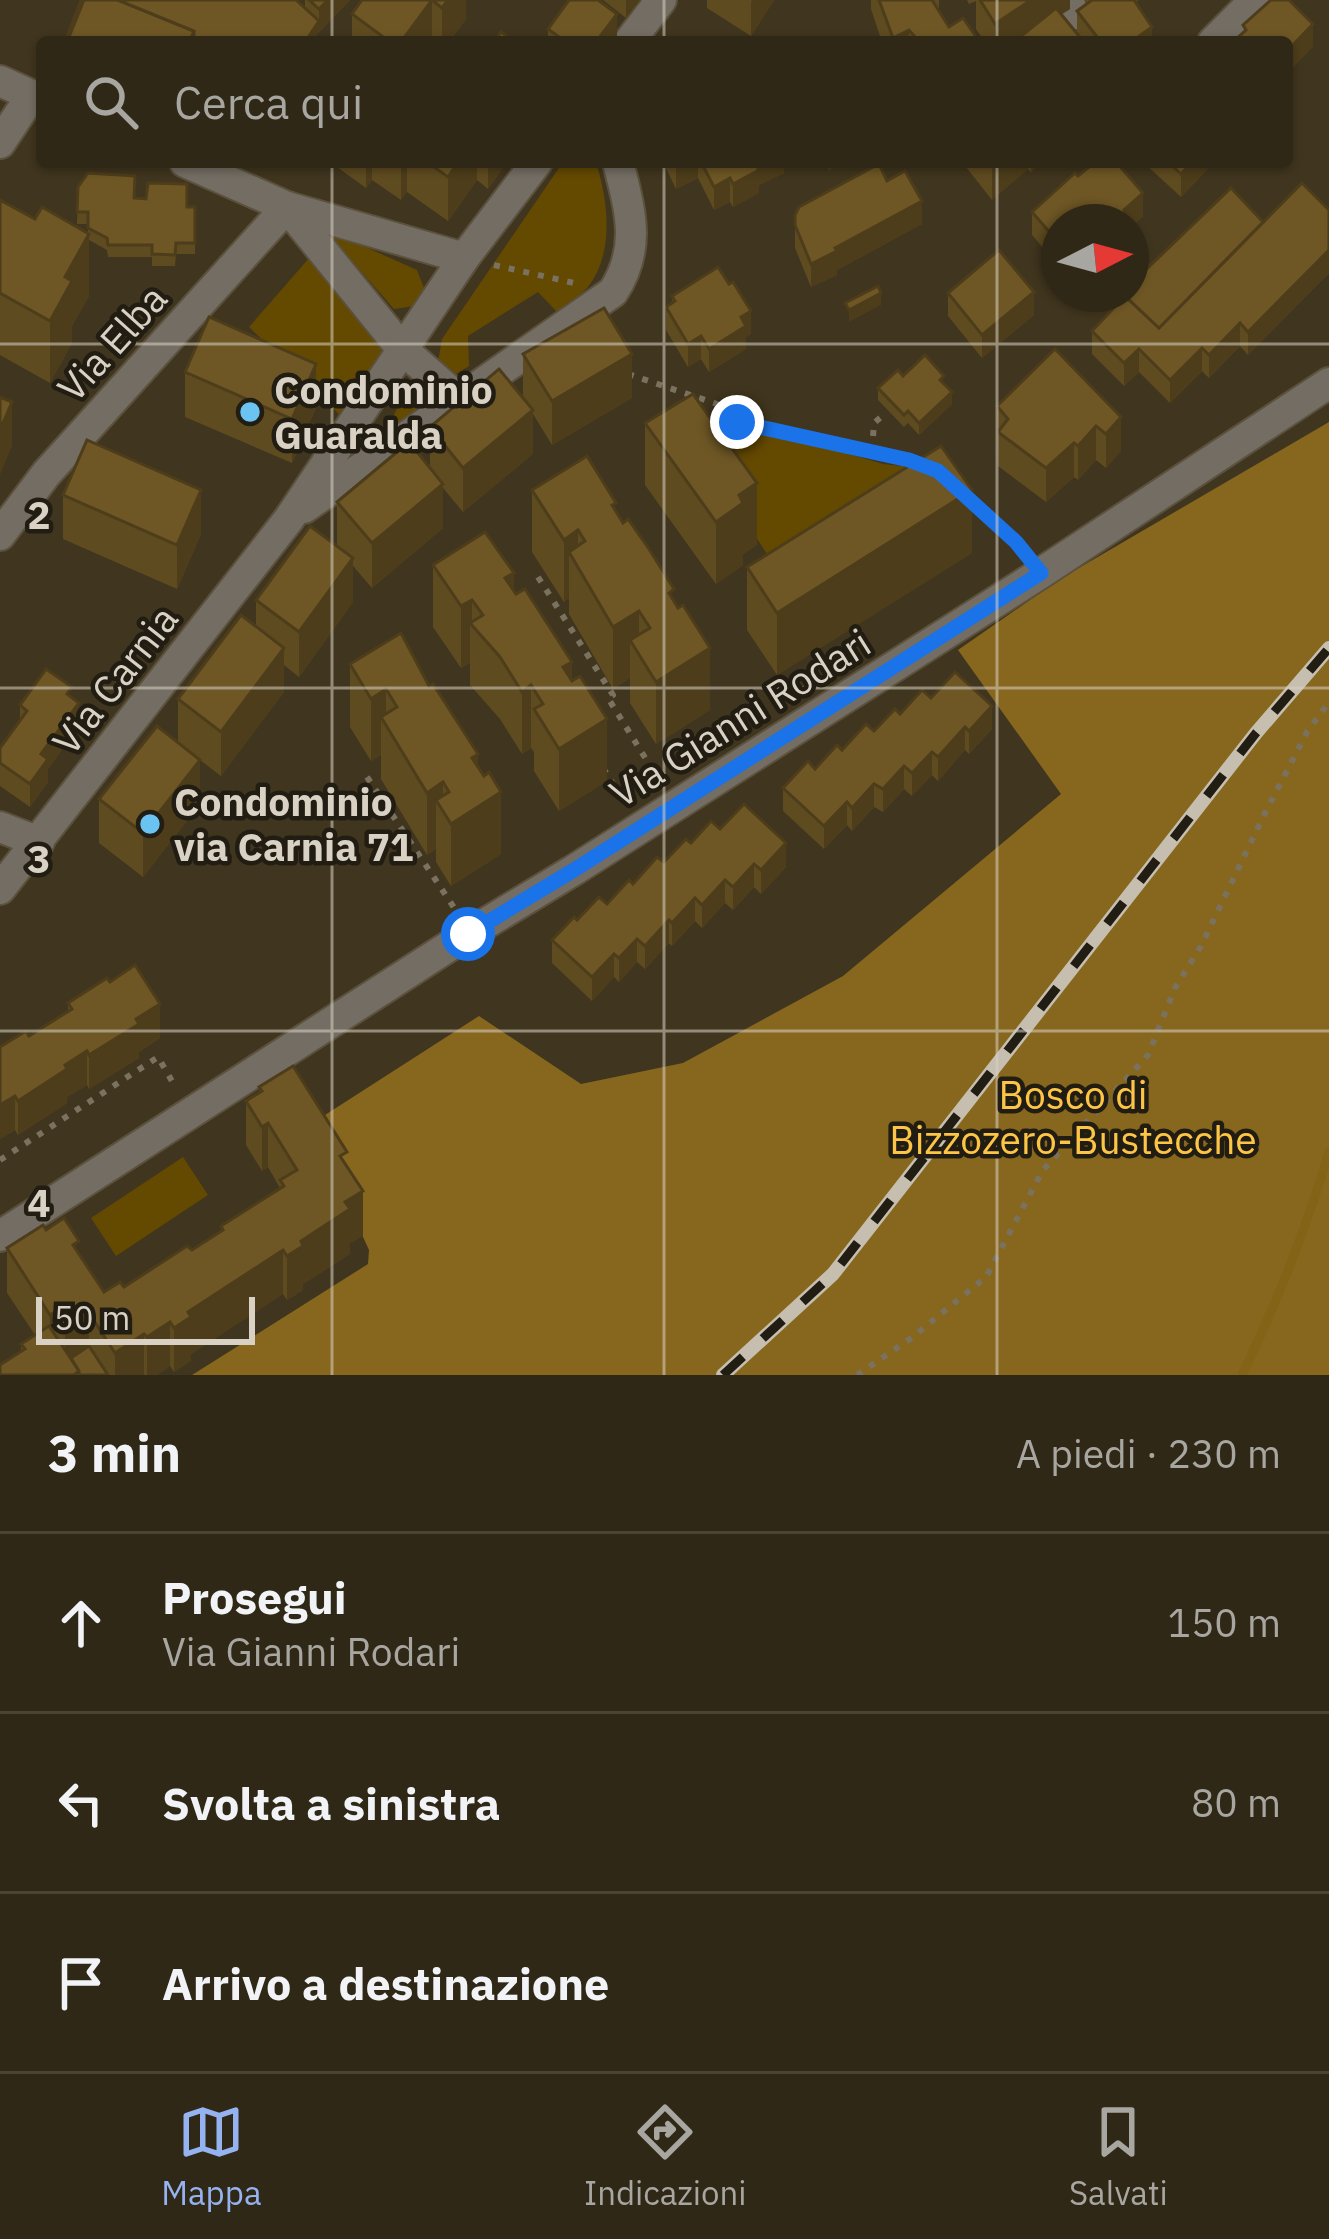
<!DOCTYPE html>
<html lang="it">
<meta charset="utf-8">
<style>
body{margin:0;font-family:"IBM Plex Sans",sans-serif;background:#38301f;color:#f1f3f6}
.compass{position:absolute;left:1041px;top:204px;width:108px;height:108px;border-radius:50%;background:#302816;box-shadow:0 3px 9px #0004;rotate:84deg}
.scale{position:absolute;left:36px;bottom:30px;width:219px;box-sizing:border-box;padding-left:12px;border:6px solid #d8d1c4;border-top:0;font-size:33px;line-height:42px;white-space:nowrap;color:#d8d1c4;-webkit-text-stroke:9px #221d13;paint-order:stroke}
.stop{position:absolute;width:36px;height:36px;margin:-27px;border:9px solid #1a73e8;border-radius:50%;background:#fff}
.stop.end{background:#1a73e8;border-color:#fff;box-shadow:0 3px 12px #0008}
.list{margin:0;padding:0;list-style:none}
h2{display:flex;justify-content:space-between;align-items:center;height:156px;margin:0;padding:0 48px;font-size:51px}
h2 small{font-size:39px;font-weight:400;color:#a8a6a1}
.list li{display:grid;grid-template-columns:78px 1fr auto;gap:36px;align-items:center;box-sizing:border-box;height:180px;padding:0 48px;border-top:3px solid #4b4435}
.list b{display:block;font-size:45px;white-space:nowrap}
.list p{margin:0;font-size:39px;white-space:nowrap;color:#a8a6a1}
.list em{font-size:39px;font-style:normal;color:#a8a6a1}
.icon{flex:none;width:66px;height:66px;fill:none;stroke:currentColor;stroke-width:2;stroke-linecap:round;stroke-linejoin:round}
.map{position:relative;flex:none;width:1329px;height:1375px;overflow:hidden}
.search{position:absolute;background:#302816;box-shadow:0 3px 9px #0004;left:36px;right:36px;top:36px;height:132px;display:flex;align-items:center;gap:30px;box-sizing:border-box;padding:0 42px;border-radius:12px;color:#a8a6a1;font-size:45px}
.sheet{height:696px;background:#302816}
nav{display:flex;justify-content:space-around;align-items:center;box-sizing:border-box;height:168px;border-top:3px solid #4b4435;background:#302816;font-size:33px;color:#a8a6a1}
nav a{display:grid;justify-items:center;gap:6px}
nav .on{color:#95b2f1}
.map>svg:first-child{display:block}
</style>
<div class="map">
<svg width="1329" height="1375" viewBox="0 0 1329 1375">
<rect width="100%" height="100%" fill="#40351e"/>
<g fill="#644900">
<path d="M563 162H596C608 201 615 252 588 287 580 296 566 304 557 312L538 292 468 336 469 366 456 374 438 362 442 339Z"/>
<polygon points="323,228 417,270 424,288 415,306 394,309"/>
<polygon points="310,257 385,348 339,414 249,327"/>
<polygon points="409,382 431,402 384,437"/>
<polygon points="718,425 836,450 883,464 920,468 972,510 972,553 777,569 691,439"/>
<polygon points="183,1157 208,1195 116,1256 91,1218"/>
</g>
<polygon fill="#87671d" points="1329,422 1329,1375 192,1375 368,1264 369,1250 311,1124 479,1016 581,1084 683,1063 843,976 1061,794 958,650 1060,579"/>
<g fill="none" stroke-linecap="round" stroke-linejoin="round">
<path stroke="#836316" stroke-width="9" d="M1242 1375C1277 1303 1306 1229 1329 1152"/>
<g stroke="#5b513c" stroke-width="34">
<g id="minor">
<polyline points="1069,0 1074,14"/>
<polyline points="629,42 661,0"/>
<polyline points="1213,42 1255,0"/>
<polyline points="0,81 42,100"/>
<polyline points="0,143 32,95"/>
<polyline points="185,162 287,207 464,258"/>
<polyline points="287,207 402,349 459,399"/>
<path d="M304 508 613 292C642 248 630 210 618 162"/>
<polyline points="0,535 46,474 287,207"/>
<polyline points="0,827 39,842"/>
<polyline points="0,889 289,519 464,258 537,162"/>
<polyline points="0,1236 468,934 574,870 1041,573 1329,383"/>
</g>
</g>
<g stroke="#7a715e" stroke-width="6" stroke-dasharray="6 9" stroke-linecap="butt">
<polyline points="494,265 574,283"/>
<polyline points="628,374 717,404 726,420 919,464"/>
<polyline points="872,451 874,423 886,413"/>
<polyline points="969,498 1024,551"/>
<polyline points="538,577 613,695 608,698 662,785"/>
<polyline points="603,768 625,803"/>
<polyline points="367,777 455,909"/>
<polyline points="0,1160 158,1057 176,1088"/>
<polyline points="857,1375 910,1339 986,1277 1043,1170 1148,1055 1175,988 1201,946 1264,815 1307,732 1329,702"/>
</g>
<use href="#minor" stroke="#736d63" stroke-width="30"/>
<g stroke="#c6bfb0" stroke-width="14">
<polyline id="rail" points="723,1375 833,1274 1256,733 1329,648"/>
</g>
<use href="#rail" stroke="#221d13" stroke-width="9" stroke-dasharray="27" stroke-linecap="butt"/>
</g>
<g fill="#5f4b20">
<polygon points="305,0 350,0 319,32 312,42 65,42 305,8"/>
<polygon points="362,0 466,0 466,19 449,42 352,42 352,14"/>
<polygon points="603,0 640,0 626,18"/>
<polygon points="707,0 774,0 751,36 707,8"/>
<polygon points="871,0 939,0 939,12 949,27 979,42 882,42 871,9"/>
<polygon points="967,0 1070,0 1070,9 1061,14 1077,33 1077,11 1086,4 1084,0 1139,0 1135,2 1152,42 985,42 976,29 976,1 969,4"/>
<polygon points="548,29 617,37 613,42 548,42"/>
<polygon points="330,162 507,162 488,189 477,180 448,221 407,192 401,200 372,180 366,188"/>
<polygon points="663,162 784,162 784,173 759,185 759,193 733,207 730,202 714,210 698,178 676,189"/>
<polygon points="962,162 1041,162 1031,172 1028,169 992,200"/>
<polygon points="1143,162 1214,162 1181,197"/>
<polygon points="887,181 922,224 837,270 837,275 811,287 795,248 795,215"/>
<polygon points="78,187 135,198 195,207 195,254 176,254 175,266 152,266 152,257 108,257 107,250 89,240 89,296 72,326 72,343 50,383 0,355 0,200 35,219 88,233 88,224 77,224"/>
<polygon points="1329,210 1329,273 1248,355 1240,346 1209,378 1202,371 1170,403 1139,372 1124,386 1092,354 1092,331 1113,309 1113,301 1263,222"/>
<polygon points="1032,212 1143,217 1059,222 1059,266 1032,235"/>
<polygon points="948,293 1034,315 982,358 948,316"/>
<polygon points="672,296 751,334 746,337 746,349 709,372 701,359 688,367 666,330 666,307 672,303"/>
<polygon points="1055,349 1121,451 1106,468 1096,460 1078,480 1074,477 1046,502 998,466 997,406"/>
<polygon points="523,354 632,398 552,445 533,414 533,454 463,512 443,488 443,528 372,588 353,566 353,602 299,677 284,665 284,692 221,776 200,760 200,804 143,877 99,843 99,799 178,743 178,699 256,627 256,600 337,546 337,502 430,467 430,427 523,398"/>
<polygon points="185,372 316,408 292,463 185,417"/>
<polygon points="903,376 944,385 952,404 919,435 908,423 904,427 878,400 878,388"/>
<polygon points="645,423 757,545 743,554 743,565 716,584 645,485"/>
<polygon points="532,490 616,512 674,601 710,710 656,744 630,703 630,678 613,689 569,614 569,598 564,602 532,552"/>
<polygon points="63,495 201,534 177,589 63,539"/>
<polygon points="972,553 777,675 747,630 747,567"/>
<polygon points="433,565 514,591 572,681 607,781 559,811 534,771 534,752 531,748 522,754 500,719 470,685 470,663 461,668 433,627"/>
<polygon points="350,664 429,686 478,767 501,854 451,886 436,862 436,849 427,855 381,779 381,755 371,761 350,727"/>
<polygon points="72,697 79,726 48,769 48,782 30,807 0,786 0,748 20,721 20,705"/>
<polygon points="931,698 992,729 969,754 965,750 938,781 932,775 912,796 904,789 883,812 874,807 852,831 847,825 824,849 783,811 783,788 900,714"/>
<polygon points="720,829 786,867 761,894 754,887 733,910 725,903 702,928 695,921 672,946 669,943 645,969 637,962 619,982 614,977 592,1001 552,963 552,940 577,920 607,904 633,884 691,843"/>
<polygon points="68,1003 160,1038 139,1052 139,1058 89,1089 87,1085 67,1097 67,1103 18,1135 15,1130 0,1139 0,1047 29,1036 68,1012"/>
<polygon points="259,1087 347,1167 363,1236 350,1243 350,1254 303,1284 303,1290 287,1300 283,1294 191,1354 191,1361 174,1372 170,1366 157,1375 0,1375 21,1351 21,1344 35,1335 7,1293 7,1248 46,1230 79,1254 104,1292 124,1287 192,1250 221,1232 221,1226 280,1188 268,1167 262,1171 246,1145 246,1101 259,1092"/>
</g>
<g fill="#4d3d1a">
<polygon points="328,0 350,0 319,32 312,42 305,42 319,21 319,9"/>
<polygon points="432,0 432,42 401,42"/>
<polygon points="448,0 466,0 466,19 449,42 442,42 442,8"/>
<polygon points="626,0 640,0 626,18"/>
<polygon points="752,0 774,0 751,36 751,2"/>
<polygon points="1031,0 1070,0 1070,9 1019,42 995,42 995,24"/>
<polygon points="617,14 617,37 613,42 596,42"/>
<polygon points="1313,24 1313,47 1287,74 1287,51"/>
<polygon points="1152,27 1152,42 1131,42"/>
<polygon points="909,30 909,42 893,42 893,38"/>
<polygon points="366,162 372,162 372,180 366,188"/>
<polygon points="401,162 407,162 407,192 401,200"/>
<polygon points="458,162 477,162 477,180 448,221 448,177"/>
<polygon points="488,162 507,162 488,189"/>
<polygon points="684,162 698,162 698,178 676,189 676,166"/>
<polygon points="760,162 784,162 784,173 759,185 759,193 733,207 733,184"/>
<polygon points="828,162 846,162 828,171"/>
<polygon points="992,162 1028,162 1028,169 992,200"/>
<polygon points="1031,162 1041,162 1031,172"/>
<polygon points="1192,162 1214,162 1181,197 1181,174"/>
<polygon points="730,178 730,202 714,210 714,187"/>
<polygon points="1143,193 1143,217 1131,227 1131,222 1112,222"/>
<polygon points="922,201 922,224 837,270 837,275 811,287 811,264 835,248"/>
<polygon points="89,234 89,296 72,326 72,343 50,383 50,321 65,277"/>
<polygon points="1329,250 1329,273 1248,355 1248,332"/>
<polygon points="1034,292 1034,315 982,358 982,335"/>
<polygon points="881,293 881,305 849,322 849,310"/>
<polygon points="751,311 751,334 746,337 746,349 709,372 709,349 741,317"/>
<polygon points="1240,323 1240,346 1209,378 1209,355"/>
<polygon points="701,336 701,359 688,367 688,344"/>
<polygon points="1202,348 1202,371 1170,403 1170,380"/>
<polygon points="1139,349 1139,372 1124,386 1124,363"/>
<polygon points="632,354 632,398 552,445 552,401"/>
<polygon points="316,364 316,408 292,463 292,419"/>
<polygon points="952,392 952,404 919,435 919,423"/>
<polygon points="12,402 12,446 0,475 0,430"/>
<polygon points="533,410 533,454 463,512 463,468"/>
<polygon points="1121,417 1121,451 1106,468 1106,434"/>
<polygon points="1096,426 1096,460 1078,480 1078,446"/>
<polygon points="1074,443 1074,477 1046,502 1046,468"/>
<polygon points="757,483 757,545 743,554 743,565 716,584 716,522 739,495"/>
<polygon points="443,484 443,528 372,588 372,543"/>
<polygon points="201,490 201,534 177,589 177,545"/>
<polygon points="972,490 972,553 777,675 777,613"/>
<polygon points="578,530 578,568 569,552 569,598 564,602 564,540"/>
<polygon points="353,558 353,602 299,677 299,632"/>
<polygon points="514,573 514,635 505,578"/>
<polygon points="472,600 472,626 470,623 470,663 461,668 461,606"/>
<polygon points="639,611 639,654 630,640 630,678 613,689 613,627"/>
<polygon points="284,648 284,692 221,776 221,732"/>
<polygon points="710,648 710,710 656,744 656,682"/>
<polygon points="572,662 572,724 563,667"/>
<polygon points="531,685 531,748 522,754 522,692"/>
<polygon points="386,689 386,726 381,717 381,755 371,761 371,699"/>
<polygon points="79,703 79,726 48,769 48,782 30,807 30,784 41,754"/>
<polygon points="992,706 992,729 969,754 969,731"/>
<polygon points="607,719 607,781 559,811 559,749"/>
<polygon points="965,727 965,750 938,781 938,757"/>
<polygon points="932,752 932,775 912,796 912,773"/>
<polygon points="478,754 478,807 501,792 501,854 451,886 451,824 472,758"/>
<polygon points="200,760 200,804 143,877 143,833"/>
<polygon points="904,766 904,789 883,812 883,789"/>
<polygon points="443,782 443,812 436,800 436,849 427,855 427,793"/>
<polygon points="874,784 874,807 852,831 852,808"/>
<polygon points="847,802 847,825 824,849 824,826"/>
<polygon points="786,843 786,867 761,894 761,870"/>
<polygon points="754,864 754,887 733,910 733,887"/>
<polygon points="725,880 725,903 702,928 702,905"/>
<polygon points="695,898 695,921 672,946 672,923"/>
<polygon points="669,920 669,943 645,969 645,946"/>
<polygon points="637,939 637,962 619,982 619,958"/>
<polygon points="614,954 614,977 592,1001 592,977"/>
<polygon points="160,1004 160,1038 139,1052 139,1058 89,1089 89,1055 136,1019"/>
<polygon points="87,1051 87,1085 67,1097 67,1103 18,1135 18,1101 65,1065"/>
<polygon points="15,1096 15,1130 0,1139 0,1105"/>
<polygon points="268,1123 268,1167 262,1171 262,1127"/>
<polygon points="363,1191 363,1236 350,1243 350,1254 303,1284 303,1290 287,1300 287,1256 301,1241 345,1202"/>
<polygon points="283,1250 283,1294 191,1354 191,1361 174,1372 174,1328 188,1312"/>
<polygon points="55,1312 55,1357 50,1359 50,1315"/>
<polygon points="89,1313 89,1357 65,1373 65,1329"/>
<polygon points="170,1322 170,1366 157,1375 147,1375 147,1337"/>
<polygon points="144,1334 144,1375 115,1375 115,1353"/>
</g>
<g fill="#6e5725" stroke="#4d3d1a" stroke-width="3">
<polygon points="81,0 84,0 67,42 65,42"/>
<polygon points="84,0 118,0 194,31 189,42 67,42"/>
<polygon points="118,0 296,0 319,21 305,42 194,42 194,31"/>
<polygon points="309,0 328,0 319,9"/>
<polygon points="362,0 448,0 442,8 432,0 401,42 390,42 352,14"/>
<polygon points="569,0 598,0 617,14 596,42 566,42 548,29"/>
<polygon points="879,0 932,0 949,27 963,18 979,41 911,42 916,38 909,30 893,38"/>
<polygon points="980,0 1031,0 995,24"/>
<polygon points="1092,0 1134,0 1152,27 1131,42 1101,42 1077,11"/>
<polygon points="1271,0 1289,0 1313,24 1287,51 1287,42 1233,42 1246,30 1243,25"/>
<polygon points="1056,8 1084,42 1014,42"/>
<polygon points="501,32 515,42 494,42"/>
<polygon points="427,162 458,162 448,177"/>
<polygon points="701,162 760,162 756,164 759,170 733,184 730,178 714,187"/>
<polygon points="1095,162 1116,162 1143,193 1124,210 1125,213 1112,222 1059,222 1059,243 1032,212 1075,173 1078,176"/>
<polygon points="1168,162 1192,162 1181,174"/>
<polygon points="879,164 887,181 905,171 922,201 835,248 837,251 811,264 795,225 795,215 799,207"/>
<polygon points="88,173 135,176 134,198 146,199 148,183 187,184 187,207 195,207 195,243 176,243 175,255 152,254 152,245 108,245 107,238 88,228 88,212 77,212 78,187"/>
<polygon points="1302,183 1329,210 1329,250 1248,332 1240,323 1209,355 1202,348 1170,380 1139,349 1124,363 1092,331 1125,296 1159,328"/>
<polygon points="1231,188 1263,222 1159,328 1125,296 1118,304 1113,301 1120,294 1131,294 1131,284"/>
<polygon points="0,200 35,219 42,207 89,234 65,277 72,281 50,321 0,293"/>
<polygon points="999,250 1034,292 982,335 948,293"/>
<polygon points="718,267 729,284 733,282 751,311 741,317 746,326 709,349 701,336 688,344 666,307 675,301 672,296"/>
<polygon points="878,286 881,293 849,310 845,303"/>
<polygon points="604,308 632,354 552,401 523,354"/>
<polygon points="209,317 316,364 292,419 185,372"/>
<polygon points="1055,349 1121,417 1106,434 1096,426 1078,446 1074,443 1046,468 998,432 1008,419 997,406"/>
<polygon points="925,355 944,376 940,380 952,392 919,423 908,411 904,415 878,388 898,370 903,376"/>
<polygon points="499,369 533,410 463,468 430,427"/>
<polygon points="693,394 757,483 739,495 743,503 716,522 645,423"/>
<polygon points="0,397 12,402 0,430"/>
<polygon points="87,440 201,490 177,545 63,495"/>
<polygon points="409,442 443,484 372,543 337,502"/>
<polygon points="941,446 972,490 777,613 747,567"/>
<polygon points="587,456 616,503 612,505 623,523 628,519 649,549 674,589 669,593 678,608 683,605 710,648 656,682 630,640 650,628 639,611 613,627 569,552 585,541 578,530 564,540 532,490"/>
<polygon points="310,526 353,558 299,632 256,600"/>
<polygon points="485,532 514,573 505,578 516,594 525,589 572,662 563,667 572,681 580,676 607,719 559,749 534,709 543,704 531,685 522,692 500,657 470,623 483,615 472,600 461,606 433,565"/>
<polygon points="241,615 284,648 221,732 178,699"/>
<polygon points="401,633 429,686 433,684 478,754 472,758 484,776 489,772 501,792 451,824 436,800 449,792 443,782 427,793 381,717 397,707 386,689 371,699 350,664"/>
<polygon points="46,669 72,687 67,694 79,703 41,754 48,759 30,784 0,763 0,748 27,711 20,705"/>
<polygon points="955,672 992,706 969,731 965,727 938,757 932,752 912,773 904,766 883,789 874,784 852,808 847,802 824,826 783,788 808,761 815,769 837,745 842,750 866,724 874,731 895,709 900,714 922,690 931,698"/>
<polygon points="157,726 200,760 143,833 99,799"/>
<polygon points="744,804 786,843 761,870 754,864 733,887 725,880 702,905 695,898 672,923 669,920 645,946 637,939 619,958 614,954 592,977 552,940 574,917 577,920 599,897 607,904 629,880 633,884 657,857 664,862 686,839 691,843 711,821 720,829"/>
<polygon points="135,965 160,1004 136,1019 139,1024 89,1055 87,1051 65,1065 67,1069 18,1101 15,1096 0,1105 0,1047 26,1031 29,1036 72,1009 68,1003 107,978 110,982"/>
<polygon points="293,1066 347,1152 340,1156 363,1191 345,1202 350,1209 301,1241 303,1246 287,1256 283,1250 188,1312 191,1317 174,1328 170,1322 147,1337 144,1334 115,1353 89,1313 65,1329 55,1312 50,1315 7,1248 43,1225 46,1230 64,1218 79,1241 73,1245 104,1292 120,1282 124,1287 187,1246 192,1250 223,1230 221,1226 284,1186 280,1180 297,1170 268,1123 262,1127 246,1101 262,1091 259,1087"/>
<polygon points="49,1326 79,1371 74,1375 0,1375 0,1365 25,1349 21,1344"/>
<polygon points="89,1346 108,1375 79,1375 79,1371 71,1358"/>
</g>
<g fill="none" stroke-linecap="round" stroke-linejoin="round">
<polyline stroke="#1a73e8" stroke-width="15" points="468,934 574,870 1041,573 1016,542 938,471 909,460 737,422"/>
</g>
<path fill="none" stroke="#d8d1c4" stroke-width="3" stroke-opacity="0.55" d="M332 0V42M664 0V42M997 0V42M332 162V1375M664 162V1375M997 162V1375M0 344H1329M0 688H1329M0 1031H1329"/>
<g fill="#6bc3f2" stroke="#221d13" stroke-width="4.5">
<circle cx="250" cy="412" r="12"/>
<circle cx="150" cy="824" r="12"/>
</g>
<g text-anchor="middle" stroke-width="9" stroke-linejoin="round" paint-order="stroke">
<g font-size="39" fill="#d8d1c4" stroke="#221d13">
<text transform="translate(112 343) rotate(-48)" y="14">Via Elba</text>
<text transform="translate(115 680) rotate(-52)" y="14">Via Carnia</text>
<text transform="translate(740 718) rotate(-32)" y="14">Via Gianni Rodari</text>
</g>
<g font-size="39" font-weight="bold" fill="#d8d1c4" stroke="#221d13" text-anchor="start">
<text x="274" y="404">Condominio<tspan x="274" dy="45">Guaralda</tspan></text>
<text x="174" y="816">Condominio<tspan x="174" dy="45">via Carnia 71</tspan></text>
</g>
<g font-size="39" fill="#fdc545" stroke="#221d13">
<text x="1073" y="1109">Bosco di<tspan x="1073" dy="45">Bizzozero-Bustecche</tspan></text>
</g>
</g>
<g font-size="39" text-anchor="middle" font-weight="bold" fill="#d8d1c4" stroke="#221d13" stroke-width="9" stroke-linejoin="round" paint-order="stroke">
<text x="39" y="529">2</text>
<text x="39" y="873">3</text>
<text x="39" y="1217">4</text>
</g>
</svg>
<svg class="compass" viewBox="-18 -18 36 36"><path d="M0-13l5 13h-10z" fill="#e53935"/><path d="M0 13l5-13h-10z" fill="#a8a6a1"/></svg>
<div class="scale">50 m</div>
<div class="stop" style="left:468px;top:934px"></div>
<div class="stop end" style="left:737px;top:422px"></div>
<div class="search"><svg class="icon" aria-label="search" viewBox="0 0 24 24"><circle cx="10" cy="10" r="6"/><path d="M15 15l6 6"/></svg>Cerca qui</div>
</div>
<section class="sheet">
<h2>3 min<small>A piedi · 230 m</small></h2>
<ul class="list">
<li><svg class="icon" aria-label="ahead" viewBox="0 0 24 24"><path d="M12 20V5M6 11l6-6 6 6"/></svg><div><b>Prosegui</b><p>Via Gianni Rodari</p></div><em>150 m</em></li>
<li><svg class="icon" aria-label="left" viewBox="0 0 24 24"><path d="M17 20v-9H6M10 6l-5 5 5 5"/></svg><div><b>Svolta a sinistra</b></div><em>80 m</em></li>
<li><svg class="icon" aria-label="arrive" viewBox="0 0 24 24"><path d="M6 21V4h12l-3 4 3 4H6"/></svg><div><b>Arrivo a destinazione</b></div></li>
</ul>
</section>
<nav>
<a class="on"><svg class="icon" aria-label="map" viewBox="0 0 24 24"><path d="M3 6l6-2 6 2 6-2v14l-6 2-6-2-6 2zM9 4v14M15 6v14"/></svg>Mappa</a>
<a><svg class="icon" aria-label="directions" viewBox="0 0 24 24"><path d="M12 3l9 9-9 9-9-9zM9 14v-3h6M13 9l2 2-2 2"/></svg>Indicazioni</a>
<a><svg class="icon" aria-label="saved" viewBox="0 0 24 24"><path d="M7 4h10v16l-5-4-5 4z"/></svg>Salvati</a>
</nav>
